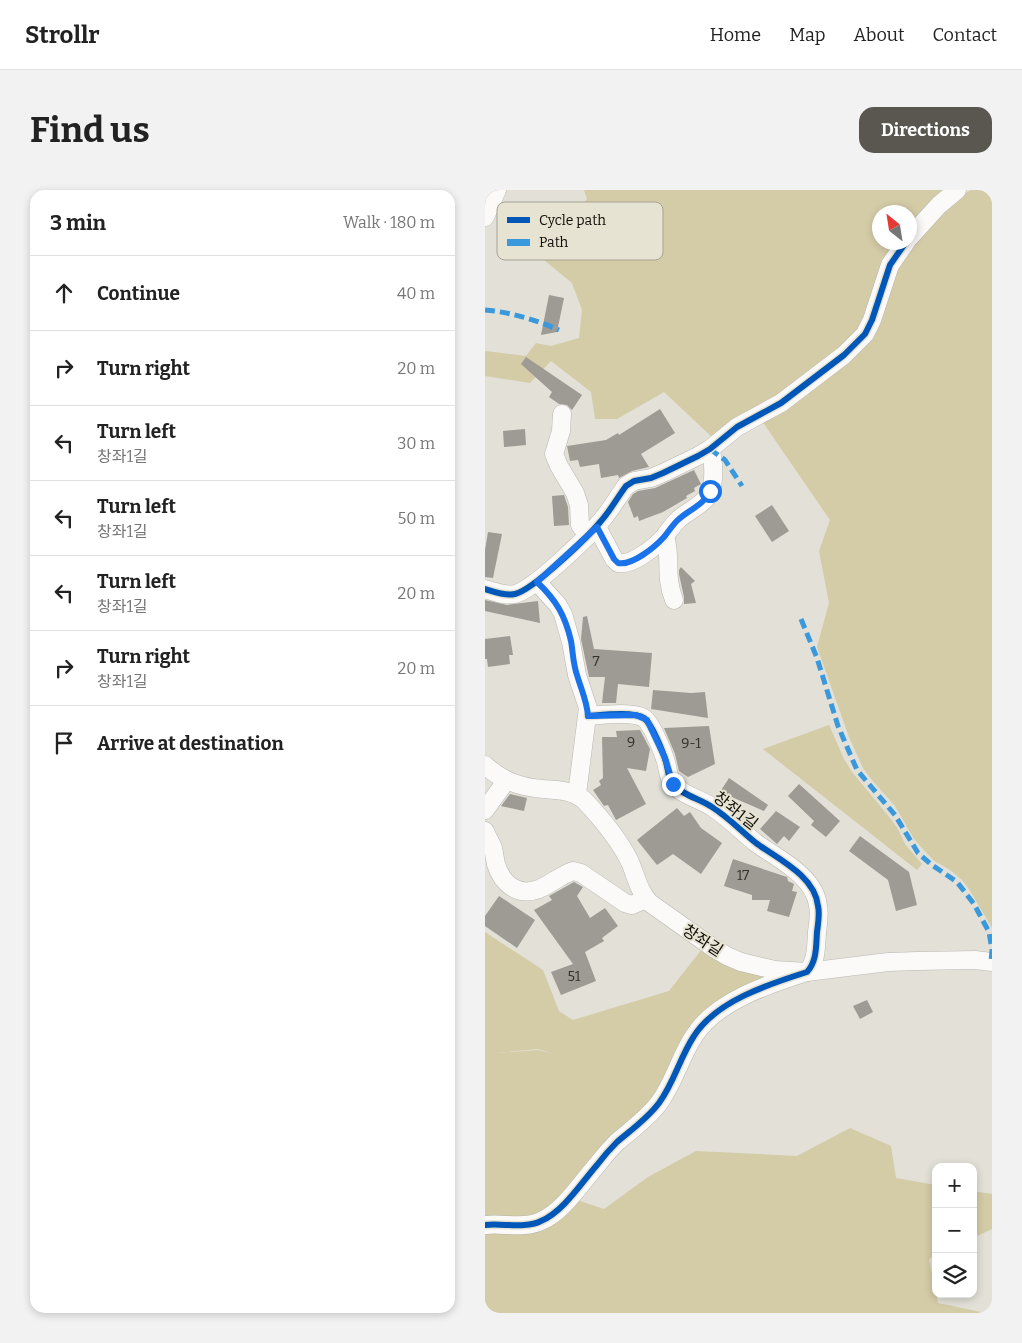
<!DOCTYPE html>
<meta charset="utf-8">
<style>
body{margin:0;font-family:Bitter,"Noto Sans KR",serif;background:#f2f2f2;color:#222}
.controls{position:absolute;right:15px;bottom:15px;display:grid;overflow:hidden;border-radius:10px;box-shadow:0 2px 8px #0003}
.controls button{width:45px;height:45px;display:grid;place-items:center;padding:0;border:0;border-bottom:1px solid #e0e0e0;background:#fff;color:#222;font:25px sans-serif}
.compass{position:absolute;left:387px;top:15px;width:45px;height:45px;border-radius:50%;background:#fff;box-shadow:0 2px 8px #0003;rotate:330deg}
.stop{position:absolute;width:15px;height:15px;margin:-11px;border:4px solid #1a73e8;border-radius:50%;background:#fff}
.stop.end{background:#1a73e8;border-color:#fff;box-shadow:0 1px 5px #0008}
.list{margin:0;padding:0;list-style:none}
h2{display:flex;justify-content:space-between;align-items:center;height:65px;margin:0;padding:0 20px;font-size:21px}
h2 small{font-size:16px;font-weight:400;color:#767676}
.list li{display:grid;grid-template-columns:32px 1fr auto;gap:15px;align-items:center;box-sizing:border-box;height:75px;padding:0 20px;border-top:1px solid #e0e0e0}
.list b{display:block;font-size:19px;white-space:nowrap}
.list p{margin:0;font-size:16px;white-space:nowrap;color:#767676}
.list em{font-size:16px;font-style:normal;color:#767676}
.icon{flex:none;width:28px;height:28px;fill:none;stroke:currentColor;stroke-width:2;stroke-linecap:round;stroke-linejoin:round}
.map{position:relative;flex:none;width:507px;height:1123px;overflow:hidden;border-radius:15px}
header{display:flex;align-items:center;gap:30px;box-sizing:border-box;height:70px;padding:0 25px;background:#fff;border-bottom:1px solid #e0e0e0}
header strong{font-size:24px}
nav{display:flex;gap:28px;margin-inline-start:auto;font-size:18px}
.intro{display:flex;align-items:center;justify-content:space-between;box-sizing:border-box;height:120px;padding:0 30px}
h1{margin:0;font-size:35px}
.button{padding:12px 22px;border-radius:15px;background:#595750;color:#fff;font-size:18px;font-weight:700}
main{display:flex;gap:30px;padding:0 30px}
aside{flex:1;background:#fff;border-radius:15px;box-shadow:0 2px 8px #0003}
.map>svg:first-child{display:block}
</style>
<header>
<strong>Strollr</strong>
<nav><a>Home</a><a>Map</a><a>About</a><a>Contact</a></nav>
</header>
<div class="intro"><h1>Find us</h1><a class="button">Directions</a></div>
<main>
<aside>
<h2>3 min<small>Walk · 180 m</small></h2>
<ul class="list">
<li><svg class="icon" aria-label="ahead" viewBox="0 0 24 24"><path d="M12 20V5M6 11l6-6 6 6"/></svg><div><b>Continue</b></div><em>40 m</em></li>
<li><svg class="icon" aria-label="right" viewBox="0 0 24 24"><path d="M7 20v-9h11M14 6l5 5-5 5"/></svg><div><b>Turn right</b></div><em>20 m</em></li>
<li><svg class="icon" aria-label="left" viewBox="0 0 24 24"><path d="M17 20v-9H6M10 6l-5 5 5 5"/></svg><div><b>Turn left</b><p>창좌1길</p></div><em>30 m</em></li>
<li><svg class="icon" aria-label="left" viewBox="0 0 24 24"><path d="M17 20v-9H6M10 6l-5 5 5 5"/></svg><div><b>Turn left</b><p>창좌1길</p></div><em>50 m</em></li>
<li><svg class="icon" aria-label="left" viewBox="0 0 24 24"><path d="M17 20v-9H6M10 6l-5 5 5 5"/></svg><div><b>Turn left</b><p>창좌1길</p></div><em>20 m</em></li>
<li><svg class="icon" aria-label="right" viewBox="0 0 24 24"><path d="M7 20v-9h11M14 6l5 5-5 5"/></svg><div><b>Turn right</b><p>창좌1길</p></div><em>20 m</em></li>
<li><svg class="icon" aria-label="arrive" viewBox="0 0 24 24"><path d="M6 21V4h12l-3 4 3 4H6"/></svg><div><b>Arrive at destination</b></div></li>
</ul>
</aside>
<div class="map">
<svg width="507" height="1123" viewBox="0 0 507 1123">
<rect width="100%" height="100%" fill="#e2e0d7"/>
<g fill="#d4cba7">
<polygon points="99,0 462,0 425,39 424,22 394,22 394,52 413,53 375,142 319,187 228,248 179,202 132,229 110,229 106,202 66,171 45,193 0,186 0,161 41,166 51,153 66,156 94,148 97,120 87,93 54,66 102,9"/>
<polygon points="486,0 507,0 507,738 484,699 476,689 465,680 448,670 429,649 410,616 387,590 378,578 364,547 332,457 344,413 334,361 345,330 277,231 359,169 416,66 456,23 479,4"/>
<polygon points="344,535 359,569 367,582 405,628 413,639 420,654 437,674 432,680 278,559"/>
<polygon points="0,742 58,780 74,821 88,830 184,801 217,759 286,787 250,804 92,1010 119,1019 163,987 211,961 312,966 365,938 406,956 411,988 451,995 451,1065 444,1069 453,1113 501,1123 0,1123 0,864 53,860 69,864 53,859 0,864"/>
<polygon points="488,1001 507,1004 507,1039 488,1048"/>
</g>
<g fill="#9d9b94">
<polygon points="64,105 79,108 72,142 56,145"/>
<polygon points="41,167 97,205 87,220 82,215 74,214 64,207 67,202 36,174"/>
<polygon points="175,219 190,243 156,264 164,277 147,281 134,288 133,285 116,288 114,274 95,277 93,270 85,271 82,256 121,250 133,243 134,245"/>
<polygon points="40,239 41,255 19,257 18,241"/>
<polygon points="209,280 216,294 209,298 210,301 201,306 202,308 178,322 154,331 153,326 149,328 143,312 148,304 153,301 170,298"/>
<polygon points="79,305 83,317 84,335 69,336 67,306"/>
<polygon points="287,315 304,341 287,352 270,326"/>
<polygon points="3,342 17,344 8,388 0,387 0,360"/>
<polygon points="196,377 210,391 206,394 211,413 199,414 199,407 194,384 194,380"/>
<polygon points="0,410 22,415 53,411 55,433 0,421"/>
<polygon points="102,426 109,459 167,463 164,497 133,494 131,513 117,513 120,487 104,487 96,449 98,427"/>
<polygon points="25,446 28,465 24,465 25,474 3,477 2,469 0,469 0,449"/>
<polygon points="168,500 206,503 220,502 223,528 166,519"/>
<polygon points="224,536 230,574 203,587 194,581 190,564 179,538"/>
<polygon points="155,540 165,559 161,581 142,578 161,614 131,630 123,615 119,616 108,600 116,595 114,591 118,588 117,547 132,547 131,541"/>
<polygon points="244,588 283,615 279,621 235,602"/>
<polygon points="314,594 355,631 341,647 326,635 329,631 303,606"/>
<polygon points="25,604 42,608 39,621 16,616"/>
<polygon points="192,618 199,626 205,622 216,638 237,653 216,684 188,664 172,675 152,650"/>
<polygon points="291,621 315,637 304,651 299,646 292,654 275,639"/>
<polygon points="375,646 424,682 432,715 411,721 403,690 364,661"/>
<polygon points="248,669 302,687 303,691 309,694 307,701 312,702 304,727 282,721 285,710 267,710 267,705 239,696"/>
<polygon points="89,692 98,697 92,706 105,728 120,718 133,736 117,748 119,751 100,762 111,791 76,805 66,782 88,774 49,720 67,710 64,706"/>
<polygon points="14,706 50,730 32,758 0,736 0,726"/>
<polygon points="382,810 388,822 375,829 368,816"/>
</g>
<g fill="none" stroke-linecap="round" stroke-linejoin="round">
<g stroke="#b9b7b0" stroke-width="19">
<g id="street">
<polyline points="0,27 12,0"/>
<polyline points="424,48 454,15 472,0"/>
<polyline points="77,224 76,241 69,264 74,276 90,303 94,315 95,335 103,346"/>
<path d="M112 337 129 369 133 373C147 376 170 357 179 347 184 341 188 334 194 329 203 321 216 316 224 305 230 294 229 270 225 259"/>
<path d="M180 346C187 369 179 385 189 410"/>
<polyline points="52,392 73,415 78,424 86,452 92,485 103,518 92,604"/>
<path d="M0 399C10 402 20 406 30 404 48 400 103 347 116 331 125 321 132 308 141 296L149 291 166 288 178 283 213 266 225 259 252 237 296 213 359 165 380 144 387 130 405 75 421 52"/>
<path d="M0 575C17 591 35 597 58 599 74 600 86 600 99 610 116 628 134 649 145 672 151 686 154 702 165 713L227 757 242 766 256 772 290 780 322 782 403 772 432 771 490 770 507 772"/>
<polyline points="0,620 21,591"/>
<path d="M0 641C2 647 6 652 8 658 9 663 10 669 11 674 17 694 33 707 54 699 66 694 76 685 88 681L96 683 140 713 147 715 161 709"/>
<path d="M0 1035C18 1033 40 1039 56 1031 78 1022 97 992 112 975 118 967 125 959 132 952 146 940 162 929 174 913 189 893 195 867 209 846 231 811 284 794 322 782 332 771 331 756 332 742 333 734 335 724 333 716 330 686 293 669 271 653 256 641 243 627 227 617 215 609 197 605 188 594 183 588 183 579 181 572 178 562 167 534 159 528 148 521 117 525 103 526"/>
</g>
</g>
<use href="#street" stroke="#fbfaf9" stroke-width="18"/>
<g stroke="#3a99dd" stroke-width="5" stroke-dasharray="10 5" stroke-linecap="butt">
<path d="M0 120C25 122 51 130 74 140"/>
<polyline points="225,259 240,270 257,296"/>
<polyline points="316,429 332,468 353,536 372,580 410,625 433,663 447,675 472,692 489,714 504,742 507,760 506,772"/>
</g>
<g stroke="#e7e3d2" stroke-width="9">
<g id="cycleway">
<path d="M0 399C10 402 20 406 30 404 48 400 103 347 116 331 125 321 132 308 141 296L149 291 166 288 178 283 213 266 225 259 252 237 296 213 359 165 380 144 387 130 405 75 421 52"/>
<path d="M0 1035C18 1033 40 1039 56 1031 78 1022 97 992 112 975 118 967 125 959 132 952 146 940 162 929 174 913 189 893 195 867 209 846 231 811 284 794 322 782 332 771 331 756 332 742 333 734 335 724 333 716 330 686 293 669 271 653 256 641 243 627 227 617 215 609 197 605 188 594 183 588 183 579 181 572 178 562 167 534 159 528 148 521 117 525 103 526"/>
</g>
</g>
<use href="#cycleway" stroke="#0057b8" stroke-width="6"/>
</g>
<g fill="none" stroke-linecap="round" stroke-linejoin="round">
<path stroke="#1a73e8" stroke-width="6" d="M188 594 180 568 162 530 151 525 103 526C102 511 96 499 92 485 88 474 88 462 86 451 80 425 71 410 52 392L112 337 129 369 133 373C147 376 170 357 179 347 184 341 188 334 194 329 205 319 219 315 225 301"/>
</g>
<g text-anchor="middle" stroke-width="4" stroke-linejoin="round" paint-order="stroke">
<g font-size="14" fill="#32302b">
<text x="111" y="476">7</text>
<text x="146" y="557">9</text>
<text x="206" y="558">9-1</text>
<text x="258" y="690">17</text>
<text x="89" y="791">51</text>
</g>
<g font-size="16" fill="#0f0d08" stroke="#e7e3d2">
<text transform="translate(251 620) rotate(38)" y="6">창좌1길</text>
<text transform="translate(218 750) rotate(33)" y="6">창좌길</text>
</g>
</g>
<rect x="12" y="12" width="166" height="58" rx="8" fill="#e7e3d2" stroke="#a6a395" stroke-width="1"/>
<rect x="22" y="27" width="23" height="6" fill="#0057b8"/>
<rect x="22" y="49" width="23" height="7" fill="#3a99dd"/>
<g font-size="14" fill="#0f0d08">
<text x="54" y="35">Cycle path</text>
<text x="54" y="57">Path</text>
</g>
</svg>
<div class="controls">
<button>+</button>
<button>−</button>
<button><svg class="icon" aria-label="layers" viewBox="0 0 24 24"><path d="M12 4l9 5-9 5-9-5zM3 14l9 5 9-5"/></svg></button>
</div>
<svg class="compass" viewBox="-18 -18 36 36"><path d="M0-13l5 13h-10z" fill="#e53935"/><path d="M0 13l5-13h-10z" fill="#767676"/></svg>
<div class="stop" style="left:225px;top:301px"></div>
<div class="stop end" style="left:188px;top:594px"></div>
</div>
</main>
